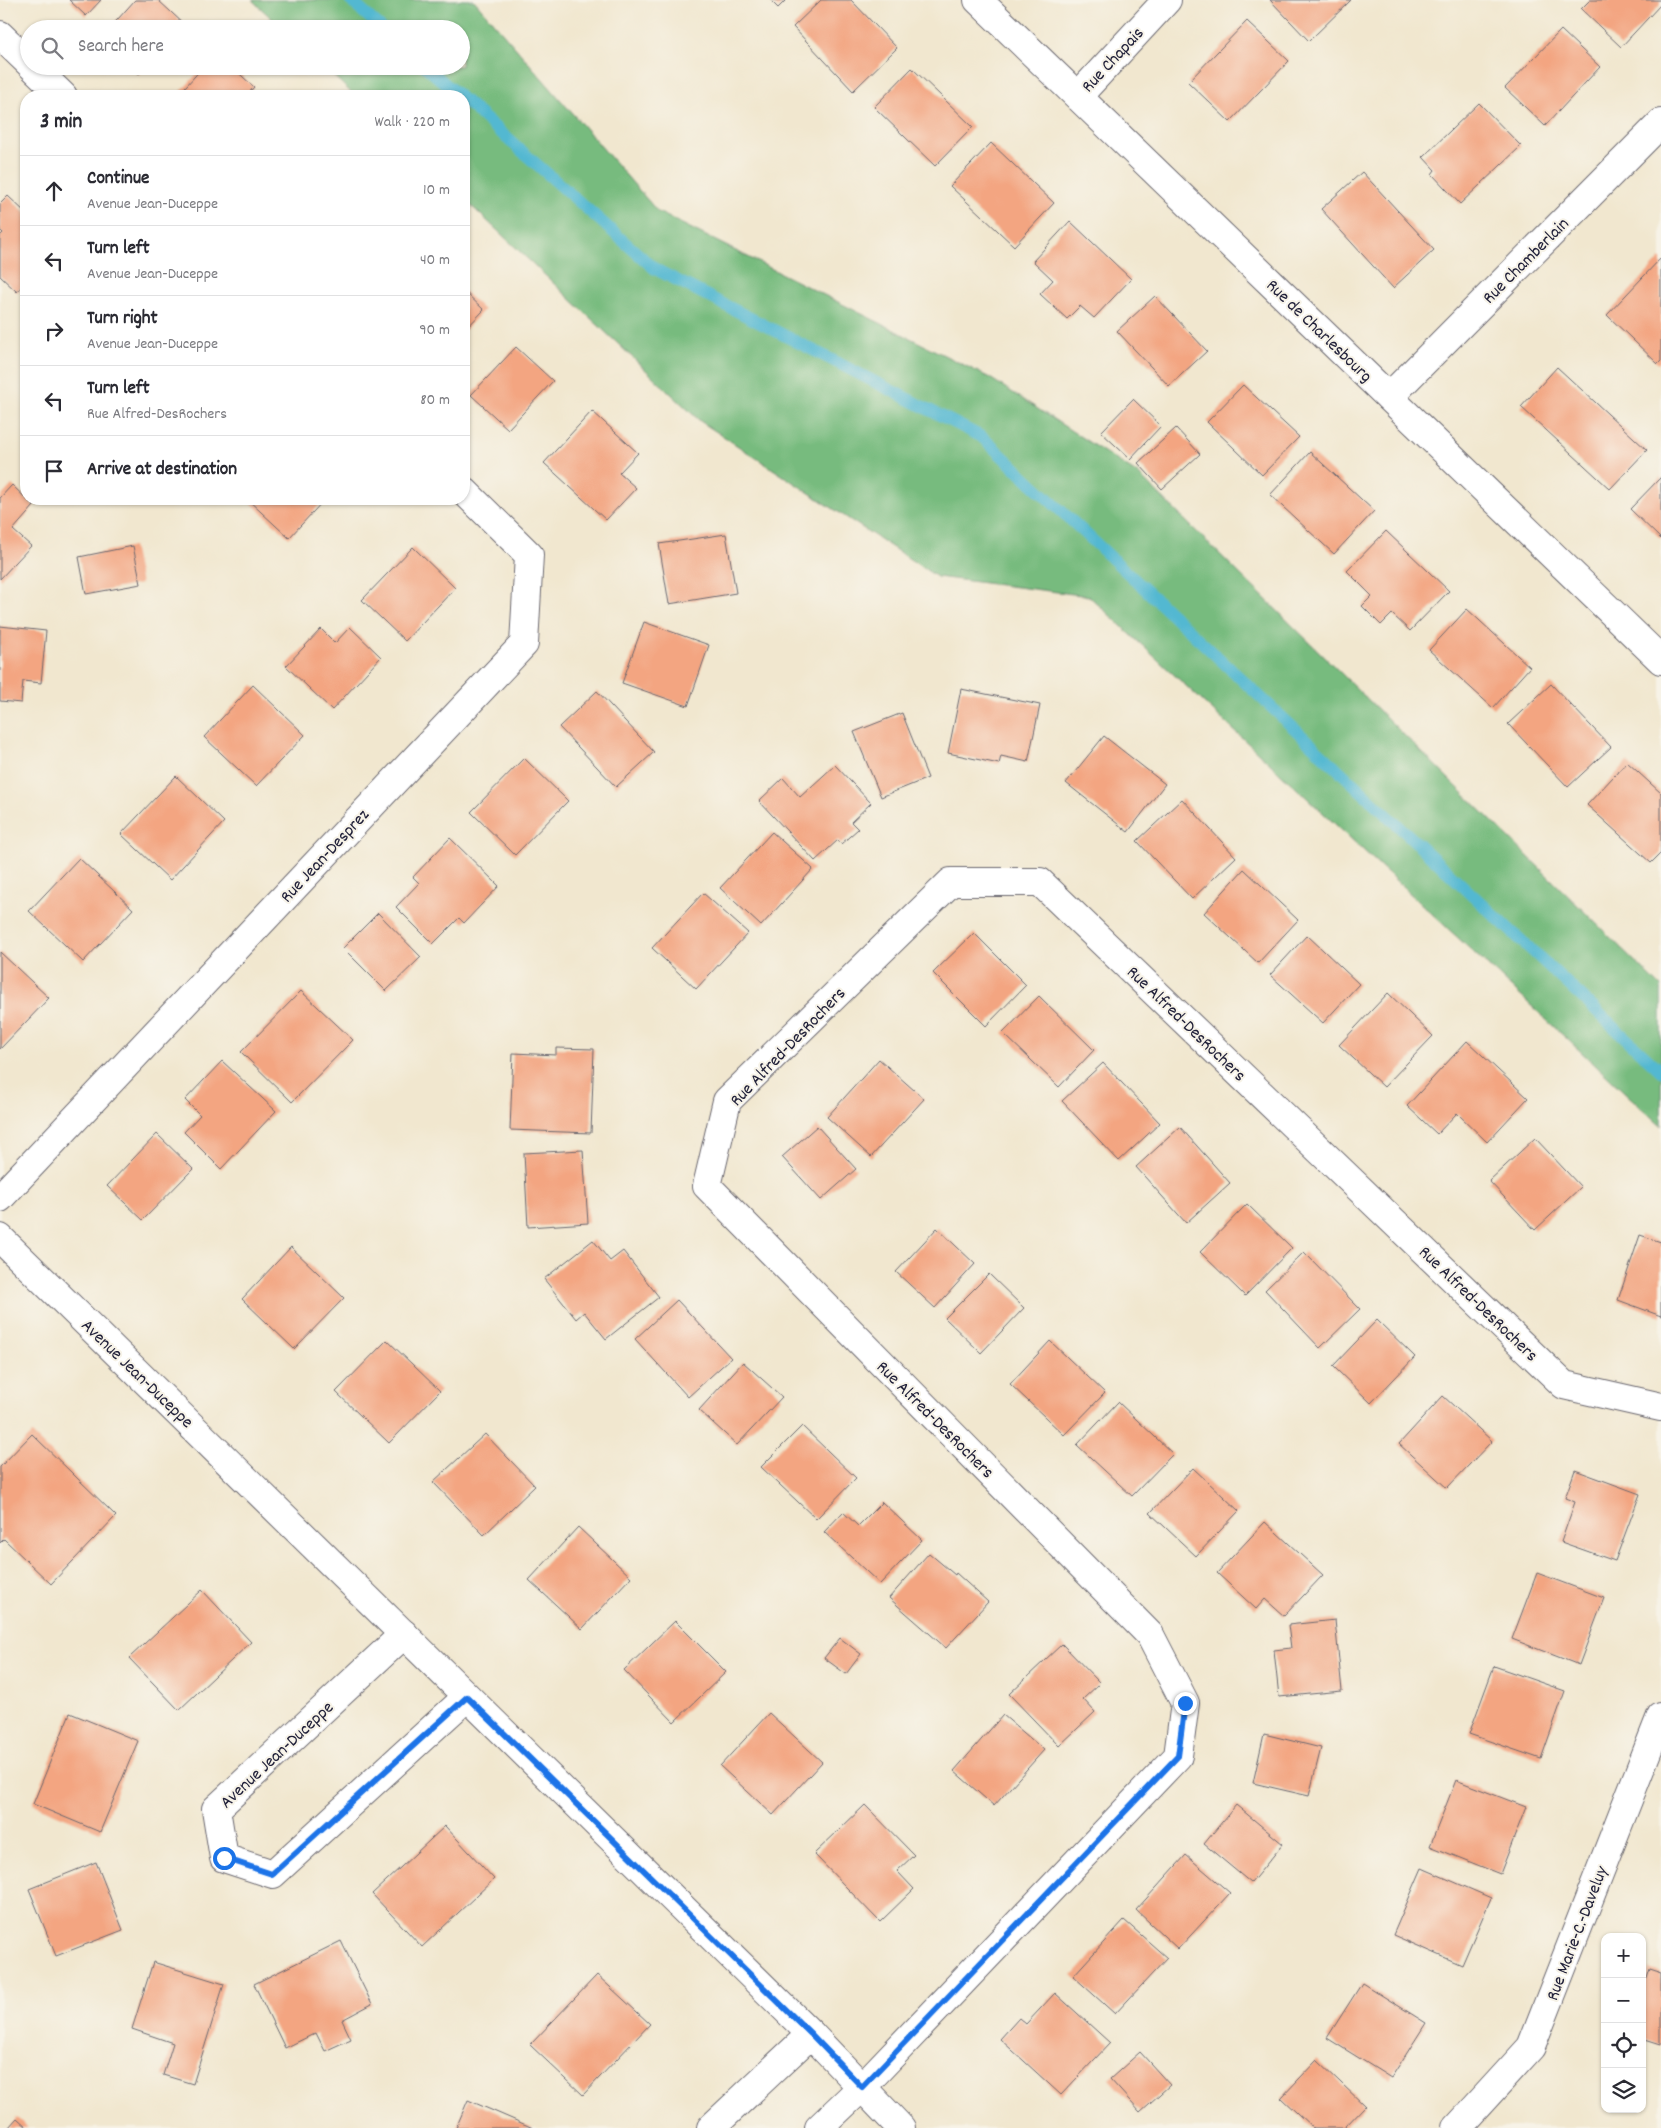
<!DOCTYPE html>
<meta charset="utf-8">
<style>
body{margin:0;font-family:Dekko,sans-serif;background:#f7f7f7;color:#2b2b33}
.controls{position:absolute;right:15px;bottom:15px;display:grid;overflow:hidden;border-radius:10px;box-shadow:0 1px 4px #0004}
.controls button{width:45px;height:45px;display:grid;place-items:center;padding:0;border:0;border-bottom:1px solid #e1e1e2;background:#fff;color:#2b2b33;font:25px sans-serif}
.stop{position:absolute;width:15px;height:15px;margin:-11px;border:4px solid #1a73e8;border-radius:50%;background:#fff}
.stop.end{background:#1a73e8;border-color:#fff;box-shadow:0 1px 5px #0008}
.list{margin:0;padding:0;list-style:none}
h2{display:flex;justify-content:space-between;align-items:center;height:65px;margin:0;padding:0 20px;font-size:21px}
h2 small{font-size:16px;font-weight:400;color:#7c7c81}
.list li{display:grid;grid-template-columns:32px 1fr auto;gap:15px;align-items:center;box-sizing:border-box;height:70px;padding:0 20px;border-top:1px solid #e1e1e2}
.list b{display:block;font-size:19px;white-space:nowrap}
.list p{margin:0;font-size:16px;white-space:nowrap;color:#7c7c81}
.list em{font-size:16px;font-style:normal;color:#7c7c81}
.icon{flex:none;width:28px;height:28px;fill:none;stroke:currentColor;stroke-width:2;stroke-linecap:round;stroke-linejoin:round}
.map{position:relative;flex:none;width:1661px;height:2128px;overflow:hidden}
.search{position:absolute;background:#fff;box-shadow:0 1px 4px #0004;left:20px;top:20px;width:450px;height:55px;display:flex;align-items:center;gap:12px;box-sizing:border-box;padding:0 18px;border-radius:28px;color:#7c7c81;font-size:19px}
.panel{position:absolute;background:#fff;box-shadow:0 1px 4px #0004;left:20px;top:90px;width:450px;height:415px;border-radius:20px}
.map>svg:first-child{display:block}
</style>
<div class="map">
<svg width="1661" height="2128" viewBox="0 0 1661 2128">
<rect width="100%" height="100%" fill="#f7f3e8"/>
<filter id="ink" filterUnits="userSpaceOnUse"><feTurbulence type="fractalNoise" baseFrequency=".02" numOctaves="2"/><feDisplacementMap in="SourceGraphic" scale="10" xChannelSelector="R" yChannelSelector="G"/><feConvolveMatrix kernelMatrix="1 2 1 2 8 2 1 2 1" color-interpolation-filters="sRGB"/></filter>
<filter id="wash" filterUnits="userSpaceOnUse"><feTurbulence type="fractalNoise" baseFrequency=".0096" numOctaves="4" result="noise"/><feDisplacementMap in="SourceGraphic" scale="20" xChannelSelector="R" yChannelSelector="G"/><feGaussianBlur stdDeviation="1.12" result="paint"/><feColorMatrix in="noise" values="0 0 0 0 0 0 0 0 0 0 0 0 0 0 0 0 0 1.4 0 .05"/><feComposite in="paint" operator="in"/></filter>
<g filter="url(#wash)">
<rect width="100%" height="100%" fill="#f1e7cf"/>
<polygon fill="#77bb7e" stroke="#4c6e5c" points="252,0 474,0 658,212 990,378 1138,474 1661,987 1661,1126 1089,596 937,577 700,421 464,199 464,96 355,96 323,66 461,66 461,29 283,29"/>
<g fill="none" stroke-linecap="round" stroke-linejoin="round">
<g stroke="#53b8d1" stroke-width="12">
<polyline points="350,0 382,29"/>
<polyline points="425,66 459,96"/>
<polyline points="464,100 655,269 982,437 1661,1071"/>
</g>
</g>
<g id="blocks">
<g fill="#f3a581">
<polygon points="69,0 101,0 86,16"/>
<polygon points="135,0 158,0 185,25 182,29 109,29"/>
<polygon points="770,0 786,0 778,8"/>
<polygon points="821,0 851,0 897,48 853,91 793,27"/>
<polygon points="1270,0 1351,0 1309,41"/>
<polygon points="1590,0 1661,0 1661,4 1621,47 1581,9"/>
<polygon points="1247,21 1289,61 1230,122 1188,82"/>
<polygon points="1561,30 1600,67 1545,126 1505,88"/>
<polygon points="130,66 147,66 139,74"/>
<polygon points="204,66 231,66 254,87 246,96 177,96"/>
<polygon points="912,68 973,127 935,166 874,107"/>
<polygon points="1479,103 1521,146 1460,204 1432,174 1435,170 1423,157"/>
<polygon points="991,143 1054,203 1014,246 950,186"/>
<polygon points="1362,172 1434,250 1393,288 1321,209"/>
<polygon points="8,196 26,213 26,282 17,292 0,276 0,236 3,233 0,230 0,204"/>
<polygon points="1070,221 1131,279 1094,318 1080,306 1067,319 1040,294 1053,280 1033,261"/>
<polygon points="1661,258 1661,361 1658,364 1607,315"/>
<polygon points="464,291 484,310 464,331"/>
<polygon points="1155,296 1207,351 1169,386 1117,331"/>
<polygon points="516,347 553,381 508,429 471,395"/>
<polygon points="1557,367 1647,450 1610,489 1521,407"/>
<polygon points="1243,385 1299,437 1262,475 1207,422"/>
<polygon points="1133,399 1161,426 1130,459 1101,432"/>
<polygon points="592,411 638,453 619,473 636,488 606,520 544,463"/>
<polygon points="1176,428 1200,454 1162,489 1138,463"/>
<polygon points="1310,452 1374,511 1334,554 1270,495"/>
<polygon points="1661,477 1661,539 1630,509"/>
<polygon points="12,485 34,506 13,530 31,546 0,579 0,498"/>
<polygon points="247,499 325,499 289,538"/>
<polygon points="1386,531 1449,591 1410,631 1392,614 1381,625 1362,606 1372,596 1347,571"/>
<polygon points="726,534 736,593 669,604 659,544"/>
<polygon points="133,546 141,584 86,594 79,557"/>
<polygon points="413,547 455,588 405,641 362,600"/>
<polygon points="1467,609 1530,667 1493,708 1429,650"/>
<polygon points="644,622 709,645 688,706 622,683"/>
<polygon points="0,626 46,631 41,683 23,681 21,703 0,701"/>
<polygon points="350,627 381,657 332,710 286,666 321,629 335,643"/>
<polygon points="1551,684 1611,747 1568,787 1508,724"/>
<polygon points="253,685 305,735 256,786 204,737"/>
<polygon points="961,689 1040,705 1028,762 1001,756 999,764 948,753"/>
<polygon points="597,691 654,752 616,787 559,727"/>
<polygon points="902,713 928,778 881,797 854,732"/>
<polygon points="1104,736 1165,784 1128,832 1066,783"/>
<polygon points="524,758 568,801 515,855 471,812"/>
<polygon points="1627,762 1661,793 1661,853 1651,863 1587,805"/>
<polygon points="835,765 871,803 851,822 858,829 841,844 838,840 815,861 759,801 783,778 800,797"/>
<polygon points="176,776 224,822 170,880 121,834"/>
<polygon points="1182,799 1236,857 1192,899 1137,841"/>
<polygon points="772,832 813,869 761,926 720,888"/>
<polygon points="450,838 499,886 464,923 459,918 433,944 396,907 419,883 413,877"/>
<polygon points="79,858 133,909 83,962 29,911"/>
<polygon points="1244,869 1298,920 1258,963 1204,913"/>
<polygon points="703,893 748,933 696,989 652,948"/>
<polygon points="378,913 421,957 386,991 343,948"/>
<polygon points="974,933 1026,985 986,1026 933,973"/>
<polygon points="1307,935 1359,984 1323,1023 1270,975"/>
<polygon points="0,952 49,998 0,1049"/>
<polygon points="301,991 353,1040 292,1102 241,1052"/>
<polygon points="1388,993 1433,1036 1384,1087 1339,1045"/>
<polygon points="1039,996 1094,1050 1059,1087 1003,1033"/>
<polygon points="1467,1041 1528,1098 1487,1142 1457,1113 1437,1134 1407,1106"/>
<polygon points="556,1048 594,1049 591,1133 510,1130 513,1053 556,1055"/>
<polygon points="879,1059 924,1099 871,1157 827,1117"/>
<polygon points="222,1061 276,1111 221,1169 184,1132 200,1115 185,1100"/>
<polygon points="1103,1063 1160,1123 1119,1161 1062,1101"/>
<polygon points="817,1126 856,1169 821,1200 782,1157"/>
<polygon points="1180,1127 1230,1183 1186,1223 1136,1167"/>
<polygon points="157,1134 193,1169 143,1220 107,1186"/>
<polygon points="1535,1138 1581,1187 1535,1230 1489,1181"/>
<polygon points="583,1150 588,1223 528,1227 524,1153"/>
<polygon points="1247,1204 1292,1248 1245,1296 1200,1252"/>
<polygon points="937,1228 975,1264 935,1308 896,1272"/>
<polygon points="1640,1235 1661,1242 1661,1316 1618,1300"/>
<polygon points="593,1240 610,1261 623,1251 659,1297 606,1339 584,1312 576,1319 544,1279"/>
<polygon points="291,1247 344,1298 294,1349 242,1299"/>
<polygon points="1304,1252 1360,1309 1320,1348 1265,1290"/>
<polygon points="989,1274 1024,1308 981,1353 945,1318"/>
<polygon points="677,1300 731,1358 688,1397 635,1339"/>
<polygon points="1377,1320 1415,1357 1371,1403 1333,1366"/>
<polygon points="387,1340 440,1391 389,1443 336,1392"/>
<polygon points="1050,1341 1105,1393 1064,1435 1010,1384"/>
<polygon points="743,1362 782,1397 737,1445 699,1410"/>
<polygon points="1443,1396 1492,1441 1447,1488 1399,1444"/>
<polygon points="1118,1402 1173,1454 1132,1496 1077,1445"/>
<polygon points="802,1426 856,1478 816,1519 761,1467"/>
<polygon points="32,1434 116,1516 51,1584 4,1539 0,1543 0,1467"/>
<polygon points="485,1434 535,1486 484,1535 433,1482"/>
<polygon points="1193,1468 1239,1511 1196,1556 1150,1513"/>
<polygon points="1575,1470 1640,1494 1615,1561 1561,1542 1575,1502 1565,1498"/>
<polygon points="882,1502 922,1540 880,1584 824,1532 843,1512 858,1526"/>
<polygon points="1265,1522 1323,1575 1284,1616 1265,1599 1256,1609 1217,1573"/>
<polygon points="578,1527 631,1577 582,1629 529,1580"/>
<polygon points="929,1553 955,1575 956,1573 988,1602 946,1648 889,1598"/>
<polygon points="1537,1573 1604,1598 1579,1665 1512,1639"/>
<polygon points="202,1590 251,1642 179,1710 129,1658"/>
<polygon points="1335,1620 1342,1691 1279,1697 1274,1650 1291,1648 1288,1625"/>
<polygon points="675,1621 726,1672 674,1722 624,1670"/>
<polygon points="840,1638 861,1654 846,1674 824,1658"/>
<polygon points="1062,1644 1100,1683 1083,1699 1095,1712 1059,1746 1009,1694"/>
<polygon points="1494,1666 1565,1691 1541,1759 1469,1734"/>
<polygon points="70,1713 138,1741 100,1832 33,1804"/>
<polygon points="769,1713 822,1762 773,1815 720,1766"/>
<polygon points="1003,1715 1044,1750 994,1806 954,1771"/>
<polygon points="1264,1734 1321,1748 1309,1796 1253,1783"/>
<polygon points="1456,1780 1526,1807 1500,1874 1430,1846"/>
<polygon points="865,1805 914,1855 897,1871 914,1889 880,1922 814,1854"/>
<polygon points="1236,1805 1283,1844 1251,1883 1204,1844"/>
<polygon points="445,1826 494,1879 422,1947 372,1894"/>
<polygon points="1186,1855 1230,1893 1178,1949 1136,1910"/>
<polygon points="96,1862 123,1930 56,1956 29,1889"/>
<polygon points="1422,1868 1491,1898 1462,1965 1393,1935"/>
<polygon points="1124,1920 1167,1958 1115,2014 1073,1976"/>
<polygon points="341,1941 372,2004 342,2020 351,2039 325,2051 316,2033 285,2048 254,1984"/>
<polygon points="153,1962 224,1984 193,2084 163,2075 173,2043 132,2029"/>
<polygon points="1649,1969 1661,1973 1661,2045 1642,2039 1642,1991"/>
<polygon points="597,1975 650,2024 583,2095 530,2045"/>
<polygon points="1362,1983 1426,2023 1391,2078 1327,2038"/>
<polygon points="1055,1993 1110,2043 1061,2095 1000,2039 1019,2018 1026,2024"/>
<polygon points="1140,2052 1170,2085 1140,2112 1110,2079"/>
<polygon points="1317,2060 1365,2106 1344,2128 1313,2128 1281,2098"/>
<polygon points="468,2100 533,2128 456,2128"/>
<polygon points="17,2118 28,2128 8,2128"/>
</g>
</g>
</g>
<g filter="url(#ink)">
<use href="#blocks" fill-opacity="0" stroke="#6a676f" stroke-width="1"/>
<g fill="none" stroke-linecap="round" stroke-linejoin="round">
<g stroke="#6a676f" stroke-width="30">
<g id="minor">
<polyline points="978,0 1661,660"/>
<polyline points="0,35 29,63"/>
<polyline points="32,66 63,96"/>
<polyline points="1078,96 1167,0"/>
<polyline points="1389,397 1661,123"/>
<polyline points="0,1198 524,644 529,555 464,491"/>
<polyline points="0,1238 811,2034 901,2128"/>
<polyline points="404,1634 216,1809 224,1858 273,1874 467,1697"/>
<polyline points="711,2128 811,2034"/>
<polyline points="819,2128 862,2087 1178,1756 1185,1703 1150,1635 707,1186 727,1101 951,882 1040,882 1564,1385 1661,1407"/>
<polyline points="1457,2128 1531,2047 1661,1716"/>
</g>
</g>
<use href="#minor" stroke="#fff" stroke-width="28"/>
</g>
</g>
<g fill="none" stroke-linecap="round" stroke-linejoin="round" filter="url(#ink)">
<polyline stroke="#1a73e8" stroke-width="6" points="224,1858 272,1874 467,1697 811,2034 862,2087 1178,1756 1185,1703"/>
</g>
<g text-anchor="middle" stroke-width="4" stroke-linejoin="round" paint-order="stroke">
<g font-size="18" fill="#22223b" stroke="#f7f3e8">
<text transform="translate(1112 59) rotate(-47)" y="6">Rue Chapais</text>
<text transform="translate(1525 260) rotate(-45)" y="6">Rue Chamberlain</text>
<text transform="translate(1320 330) rotate(44)" y="6">Rue de Charlesbourg</text>
<text transform="translate(324 855) rotate(-47)" y="6">Rue Jean-Desprez</text>
<text transform="translate(1187 1023) rotate(44)" y="6">Rue Alfred-DesRochers</text>
<text transform="translate(787 1046) rotate(-46)" y="6">Rue Alfred-DesRochers</text>
<text transform="translate(1479 1303) rotate(44)" y="6">Rue Alfred-DesRochers</text>
<text transform="translate(138 1373) rotate(44)" y="6">Avenue Jean-Duceppe</text>
<text transform="translate(936 1419) rotate(45)" y="6">Rue Alfred-DesRochers</text>
<text transform="translate(276 1754) rotate(-43)" y="6">Avenue Jean-Duceppe</text>
<text transform="translate(1576 1933) rotate(-69)" y="6">Rue Marie-C.-Daveluy</text>
</g>
</g>
</svg>
<div class="controls">
<button>+</button>
<button>−</button>
<button><svg class="icon" aria-label="locate" viewBox="0 0 24 24"><circle cx="12" cy="12" r="6"/><path d="M12 2v4M12 18v4M2 12h4M18 12h4"/></svg></button>
<button><svg class="icon" aria-label="layers" viewBox="0 0 24 24"><path d="M12 4l9 5-9 5-9-5zM3 14l9 5 9-5"/></svg></button>
</div>
<div class="stop" style="left:224px;top:1858px"></div>
<div class="stop end" style="left:1185px;top:1703px"></div>
<div class="search"><svg class="icon" aria-label="search" viewBox="0 0 24 24"><circle cx="10" cy="10" r="6"/><path d="M15 15l6 6"/></svg>Search here</div>
<section class="panel">
<h2>3 min<small>Walk · 220 m</small></h2>
<ul class="list">
<li><svg class="icon" aria-label="ahead" viewBox="0 0 24 24"><path d="M12 20V5M6 11l6-6 6 6"/></svg><div><b>Continue</b><p>Avenue Jean-Duceppe</p></div><em>10 m</em></li>
<li><svg class="icon" aria-label="left" viewBox="0 0 24 24"><path d="M17 20v-9H6M10 6l-5 5 5 5"/></svg><div><b>Turn left</b><p>Avenue Jean-Duceppe</p></div><em>40 m</em></li>
<li><svg class="icon" aria-label="right" viewBox="0 0 24 24"><path d="M7 20v-9h11M14 6l5 5-5 5"/></svg><div><b>Turn right</b><p>Avenue Jean-Duceppe</p></div><em>90 m</em></li>
<li><svg class="icon" aria-label="left" viewBox="0 0 24 24"><path d="M17 20v-9H6M10 6l-5 5 5 5"/></svg><div><b>Turn left</b><p>Rue Alfred-DesRochers</p></div><em>80 m</em></li>
<li><svg class="icon" aria-label="arrive" viewBox="0 0 24 24"><path d="M6 21V4h12l-3 4 3 4H6"/></svg><div><b>Arrive at destination</b></div></li>
</ul>
</section>
</div>
